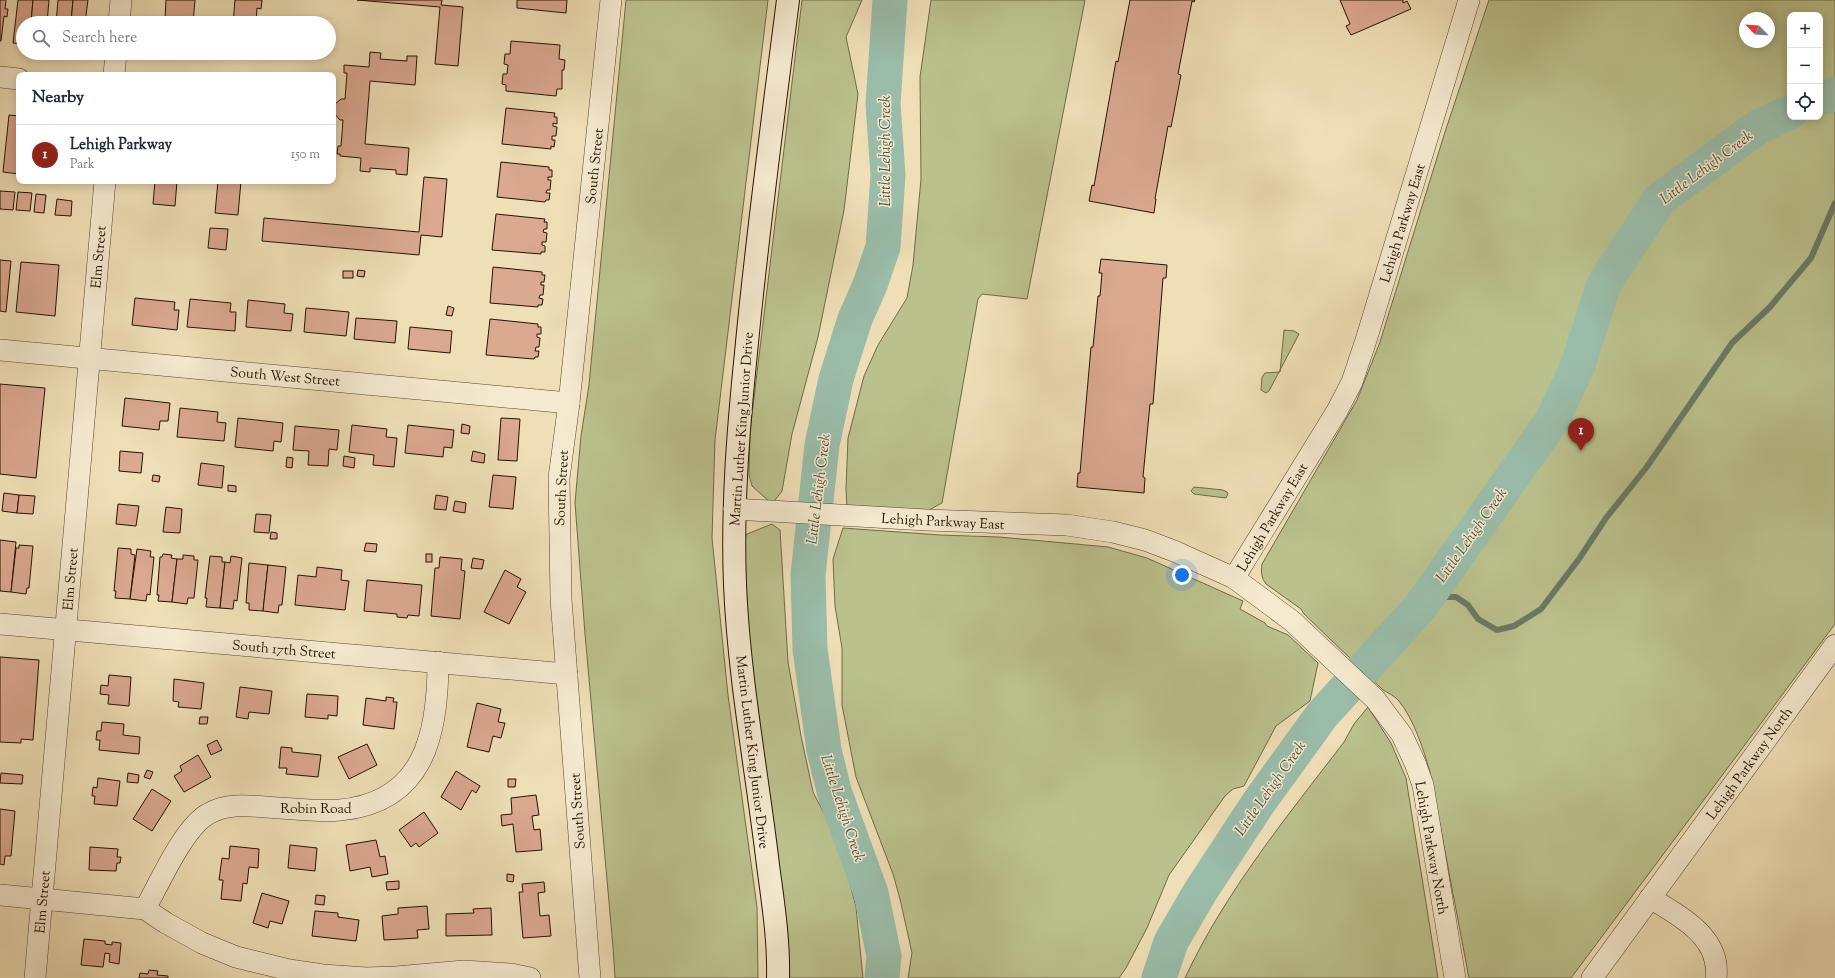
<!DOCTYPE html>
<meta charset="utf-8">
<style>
body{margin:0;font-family:"Sorts Mill Goudy",serif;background:#f2f2f3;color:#1f2937}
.controls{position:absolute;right:12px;top:12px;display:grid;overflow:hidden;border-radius:8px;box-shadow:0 2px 10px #0003}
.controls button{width:36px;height:36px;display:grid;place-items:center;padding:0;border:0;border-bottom:1px solid #e0e1e3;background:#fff;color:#1f2937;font:20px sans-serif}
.compass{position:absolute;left:1739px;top:12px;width:36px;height:36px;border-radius:50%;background:#fff;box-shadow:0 2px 10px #0003;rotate:295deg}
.you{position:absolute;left:1182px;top:575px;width:14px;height:14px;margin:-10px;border:3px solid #fff;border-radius:50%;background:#1a73e8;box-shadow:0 0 0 6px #1a73e833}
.badge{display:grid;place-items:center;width:26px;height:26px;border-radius:50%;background:#8f2418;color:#fff;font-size:13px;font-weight:700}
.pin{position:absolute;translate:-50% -33px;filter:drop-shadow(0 1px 2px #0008)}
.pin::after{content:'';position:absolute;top:21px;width:14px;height:12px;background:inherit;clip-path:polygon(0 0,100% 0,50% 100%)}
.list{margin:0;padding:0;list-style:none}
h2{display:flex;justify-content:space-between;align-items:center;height:52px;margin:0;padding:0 16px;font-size:17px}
h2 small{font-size:13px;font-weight:400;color:#747a83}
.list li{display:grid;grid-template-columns:26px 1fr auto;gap:12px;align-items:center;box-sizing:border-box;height:60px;padding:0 16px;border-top:1px solid #e0e1e3}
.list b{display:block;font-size:15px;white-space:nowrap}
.list p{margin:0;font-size:13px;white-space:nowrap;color:#747a83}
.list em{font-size:13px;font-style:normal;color:#747a83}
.icon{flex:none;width:22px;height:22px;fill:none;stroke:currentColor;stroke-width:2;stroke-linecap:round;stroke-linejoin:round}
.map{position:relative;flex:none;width:1835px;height:978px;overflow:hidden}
.search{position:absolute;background:#fff;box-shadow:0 2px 10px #0003;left:16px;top:16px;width:320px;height:44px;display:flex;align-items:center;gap:10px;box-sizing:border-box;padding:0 14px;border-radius:22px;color:#747a83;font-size:15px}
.panel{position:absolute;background:#fff;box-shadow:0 2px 10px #0003;left:16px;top:72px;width:320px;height:112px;border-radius:8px}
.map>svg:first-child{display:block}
</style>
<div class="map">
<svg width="1835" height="978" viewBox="0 0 1835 978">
<rect width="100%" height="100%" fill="#efdfb7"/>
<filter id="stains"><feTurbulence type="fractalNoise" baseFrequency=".005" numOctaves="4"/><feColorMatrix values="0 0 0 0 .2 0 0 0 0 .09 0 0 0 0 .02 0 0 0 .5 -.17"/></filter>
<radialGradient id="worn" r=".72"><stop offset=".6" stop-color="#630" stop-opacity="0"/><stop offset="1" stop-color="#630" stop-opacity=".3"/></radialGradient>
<g fill="#bbc18d" stroke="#706a47" fill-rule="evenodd">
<polygon points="626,0 768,0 715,440 712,538 728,695 757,907 758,978 615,978 613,947 585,634 575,503 581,436 589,385"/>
<polygon points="802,0 862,0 846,37 858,94 844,210 818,337 792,434 782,491 772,504 752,486 749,475 750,431"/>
<polygon points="931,0 1085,0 1027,299 982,294 978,299 942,503 929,510 847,508 846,489 848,438 864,376 878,345 907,298 913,265 921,179 920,77"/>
<path d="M1489 0H1835V624L1571 978H1469L1430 772C1423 748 1414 720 1399 701 1395 696 1388 693 1383 690L1304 614 1301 609 1266 584C1261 577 1261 573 1262 564L1357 400 1380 342 1445 132ZM1790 15H1820V117H1790ZM1745 18H1769V42H1745Z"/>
<polygon points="1284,330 1294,331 1299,334 1269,391 1266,393 1261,390 1262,377 1265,373 1280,372"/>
<polygon points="1194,487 1223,490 1227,492 1228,494 1226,498 1194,494 1191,491"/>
<polygon points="772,524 780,530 788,662 801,736 813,792 839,842 856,907 863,978 787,978 752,680 743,543 747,534"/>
<polygon points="843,528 940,535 999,537 1108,547 1147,558 1243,601 1240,609 1265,623 1267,626 1288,635 1318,663 1310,701 1276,726 1244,786 1233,789 1225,796 1169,875 1147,928 1126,968 1119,978 908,978 912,953 900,899 893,874 856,777 842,705 842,648 835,606 833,559"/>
<path d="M1368 707 1391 743 1406 778 1438 978H1185C1225 892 1286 818 1344 742L1354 724Z"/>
</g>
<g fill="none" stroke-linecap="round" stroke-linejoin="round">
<polyline stroke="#6b7966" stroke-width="6" points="1421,606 1440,597 1456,597 1468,605 1478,619 1497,630 1514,626 1541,609 1579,559 1606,518 1646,468 1732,343 1770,307 1811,258 1835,203"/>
<g stroke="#9abdaa" stroke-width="35">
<polyline points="1820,98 1835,94"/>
<polyline points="882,978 884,956 871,893 834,791 824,750 810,649 808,575 822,445 836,379 855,319 870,285 883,247 888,175 883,104 890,0"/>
<polyline points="1159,978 1171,942 1200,892 1259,802 1322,715 1421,606 1552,421 1578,365 1604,284 1660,199 1758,127 1790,112"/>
</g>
</g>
<g fill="#dba890" stroke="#251201">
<polygon points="0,0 6,0 5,9 8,9 7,17 4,16 1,41 0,41"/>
<polygon points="18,0 33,0 31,23 23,23 23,44 13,43"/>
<polygon points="33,0 49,0 47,23 31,23"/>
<polygon points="58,0 73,0 71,23 56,23"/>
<polygon points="73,0 88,0 85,23 71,23"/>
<polygon points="166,0 195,0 193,23 169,23 170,21 165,20"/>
<polygon points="235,0 262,0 261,9 257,8 256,23 233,23"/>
<polygon points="357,0 442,0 441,5 463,7 458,66 435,64 440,7"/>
<polygon points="517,0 567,0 566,13 517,8"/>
<polygon points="1130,0 1195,0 1194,2 1192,1 1178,74 1181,75 1171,127 1168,126 1155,199 1156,199 1154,213 1089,201 1092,185 1094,186 1116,61 1118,62"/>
<polygon points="1340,0 1403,0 1403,3 1407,1 1411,9 1351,35 1346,26 1350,24"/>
<polygon points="511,41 560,45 559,59 565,60 564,70 562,70 562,89 557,89 556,96 506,91 506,85 502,84 503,74 507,74 508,65 504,64 505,54 510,54"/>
<polygon points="370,52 381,53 380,59 407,61 407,56 417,56 415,85 370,81 365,144 409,148 407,175 396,174 396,170 370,168 370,172 360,171 361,158 340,156 340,154 337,154 338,146 341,146 343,120 340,120 334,113 335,104 341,99 345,99 347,73 344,73 344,65 369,67"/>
<polygon points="506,108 555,113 554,117 557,117 557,124 553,123 553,126 557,127 556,136 552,136 552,140 555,140 554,147 551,146 551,149 502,144"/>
<polygon points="9,115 19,116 19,174 3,172"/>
<polygon points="501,162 549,167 549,170 552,170 552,177 548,177 548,180 551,180 550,190 547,190 546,193 550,193 549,200 546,200 545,202 497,197"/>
<polygon points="424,177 447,179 442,237 421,235 419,255 262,241 264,218 419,232"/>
<polygon points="155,181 177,181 175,206 153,204"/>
<polygon points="218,181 241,181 238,215 215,213"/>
<polygon points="0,191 15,192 13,210 0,209"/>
<polygon points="18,192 32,193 30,211 16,210"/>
<polygon points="36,194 46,195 44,213 34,212"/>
<polygon points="57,199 72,201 71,216 55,215"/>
<polygon points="496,214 545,219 544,222 547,222 547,229 544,229 543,232 547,233 546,242 542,242 542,245 545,246 545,252 541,252 541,254 492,250"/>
<polygon points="210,228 228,229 226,250 208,248"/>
<polygon points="1101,259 1167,265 1166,278 1163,278 1153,404 1150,404 1143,477 1145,478 1144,493 1077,487 1078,473 1080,473 1091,347 1093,347 1098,296 1100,296 1102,273 1099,273"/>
<polygon points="0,260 11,261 6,312 0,311"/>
<polygon points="21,262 59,265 55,316 16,312"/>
<polygon points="493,267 542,272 542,275 545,275 544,282 541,282 541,285 544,285 543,295 540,295 539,298 543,299 542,305 538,305 538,307 490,303"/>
<polygon points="358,270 365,271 364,277 357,276"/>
<rect x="343" y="271" width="10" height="7"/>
<polygon points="135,298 175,302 174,310 179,310 177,330 132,325"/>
<polygon points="190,299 231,303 230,312 236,312 235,331 187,327"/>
<polygon points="248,300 285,304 284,313 293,314 291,331 246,327"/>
<polygon points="448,306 454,308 452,316 446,315"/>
<polygon points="306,308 349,312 346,336 304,332"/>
<polygon points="356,318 397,321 395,343 354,339"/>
<polygon points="490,319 538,324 538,327 541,327 541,334 537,334 537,337 540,338 539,347 536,347 535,351 539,351 538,357 535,357 534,359 486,355"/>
<polygon points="410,327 452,331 450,353 408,349"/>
<polygon points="0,384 45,388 36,478 0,474"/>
<polygon points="125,398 170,403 168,421 160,421 159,430 122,426"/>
<polygon points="180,408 218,412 217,422 226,423 224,441 177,437"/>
<polygon points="238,418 283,423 281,442 274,441 273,451 235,447"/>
<polygon points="501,418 520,419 517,461 498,460"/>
<polygon points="462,424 470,426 469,434 461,433"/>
<polygon points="352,425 387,429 386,437 397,438 394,467 373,465 374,455 349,452"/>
<polygon points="408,425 454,430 452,448 444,447 443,457 405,453"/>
<polygon points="295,426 339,430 337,450 329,449 328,466 308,465 309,451 293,450"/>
<polygon points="120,451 143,453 141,473 119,471"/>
<polygon points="473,451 485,454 484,463 471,461"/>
<polygon points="344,456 355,458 354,468 343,466"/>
<polygon points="287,457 293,458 292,468 286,467"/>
<polygon points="201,463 224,466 222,488 198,485"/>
<polygon points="153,475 160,476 159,482 152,481"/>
<polygon points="493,475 516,477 513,509 489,507"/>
<polygon points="228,485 236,486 236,492 228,491"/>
<polygon points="4,493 19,495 17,513 2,511"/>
<polygon points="19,495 35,496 33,514 17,513"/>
<polygon points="436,495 448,497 446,510 434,509"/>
<polygon points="455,501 466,503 465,513 453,511"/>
<polygon points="118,504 139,506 136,526 116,524"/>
<polygon points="166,507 182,509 180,533 163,532"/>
<polygon points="256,514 271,515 269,533 254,532"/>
<polygon points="271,532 277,533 277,539 270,539"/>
<polygon points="0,540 16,542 11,592 0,591"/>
<polygon points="366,543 377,544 376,552 364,551"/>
<polygon points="19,545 33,546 29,588 27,588 26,594 11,592 16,548 19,548"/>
<polygon points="118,548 131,549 131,554 135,555 130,599 115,598 116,591 114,591"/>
<polygon points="137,549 151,551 150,557 154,557 150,595 147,594 146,601 130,599"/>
<polygon points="163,554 172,555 171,558 177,559 172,602 158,601 159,595 157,595 160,557 162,557"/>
<rect x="426" y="554" width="6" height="8"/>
<polygon points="183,555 194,556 194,560 198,560 194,598 188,598 187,604 172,602 177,559 183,559"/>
<polygon points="210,556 222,557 222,562 225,562 220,608 206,607 207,598 205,598"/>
<polygon points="231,556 242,558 237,601 234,600 233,609 220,608 225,562 230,563"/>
<polygon points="440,557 462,559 461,570 465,571 460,619 431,616 435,568 439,568"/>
<polygon points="473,558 484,560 482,569 471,568"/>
<polygon points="249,563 268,565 263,611 249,610 249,603 246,603"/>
<polygon points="268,565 286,567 282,605 279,605 278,613 263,611"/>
<polygon points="317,567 342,570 341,580 349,581 345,610 295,605 298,575 316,577"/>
<polygon points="505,570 521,579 517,587 526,592 509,624 484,612"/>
<polygon points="367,580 422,585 419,616 408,615 407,618 397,617 397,614 364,611"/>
<polygon points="0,657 39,660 33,740 21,739 21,743 0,742"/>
<polygon points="109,675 131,677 129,706 108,704 109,695 100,694 101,685 108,686"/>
<polygon points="174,679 204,683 201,709 178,707 179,702 173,701"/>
<polygon points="240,687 272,691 269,714 249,712 248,719 236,717"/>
<polygon points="307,694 338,696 337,716 328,715 328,719 305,717"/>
<polygon points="386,697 394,698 393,702 397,702 394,729 363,725 366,698 386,701"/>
<polygon points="477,703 501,709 498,722 505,723 501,738 493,736 489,752 467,747"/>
<polygon points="200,717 208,717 207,724 199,724"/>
<polygon points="102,722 124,724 123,735 140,737 139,754 99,750 100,740 96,740 97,731 101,731"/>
<polygon points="217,740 222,750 211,755 207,745"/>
<polygon points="367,744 377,765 349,779 338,757"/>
<polygon points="281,747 292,748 292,752 321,755 318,777 286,774 287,768 279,768"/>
<polygon points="198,755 211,777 184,792 174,776 182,771 180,766"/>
<polygon points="147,770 153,772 150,779 144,777"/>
<polygon points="456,771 480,786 476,793 472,790 461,810 441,797"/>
<polygon points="1,773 23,775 22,784 0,783"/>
<polygon points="128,773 139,775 138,783 127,782"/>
<polygon points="98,778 120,781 117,806 94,804 95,796 92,796 93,787 97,788"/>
<polygon points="508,779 516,779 515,787 508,787"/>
<polygon points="152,789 171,801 152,831 133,819"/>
<polygon points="536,795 539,815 532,816 534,830 540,829 542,850 516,852 513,824 502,826 501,815 512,814 511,798"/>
<polygon points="0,809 15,811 11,856 5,856 4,865 0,864"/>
<polygon points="424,812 438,833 419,847 416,843 411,847 399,830"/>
<polygon points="376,840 380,857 385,856 388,874 372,877 370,867 350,871 346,845"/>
<polygon points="290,845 317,848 315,871 288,868"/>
<polygon points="230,846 259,849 258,868 249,867 247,884 243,883 241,901 221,899 223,880 219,880 222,858 229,859"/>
<polygon points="90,847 118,849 117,857 121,857 120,863 117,863 116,871 89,870"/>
<polygon points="507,874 514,875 513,882 507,881"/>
<polygon points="399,881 399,889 387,890 386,882"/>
<polygon points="544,882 545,892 538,893 540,916 549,915 551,936 523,938 519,892 523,892 522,884"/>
<polygon points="262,893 289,901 282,924 270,921 268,928 253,923"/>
<polygon points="316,895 325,896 324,905 315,904"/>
<polygon points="427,906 429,929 417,930 418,938 384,940 382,916 398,914 398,908"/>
<polygon points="491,908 492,935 446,936 446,914 474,913 473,909"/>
<polygon points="315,911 338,913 338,917 359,920 356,941 312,936"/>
<polygon points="84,939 105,941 105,944 112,945 112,942 121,943 119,964 109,962 110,954 105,953 103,967 81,965"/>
<polygon points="149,970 158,971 157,975 168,976 168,978 139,978 140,973 148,974"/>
</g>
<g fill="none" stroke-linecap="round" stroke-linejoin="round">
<g stroke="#58452e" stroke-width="22">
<g id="minor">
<polyline points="119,23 121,0"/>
<polyline points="114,75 116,53"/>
<polyline points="0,77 19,79"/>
<polyline points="0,350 569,403"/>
<polyline points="734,509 926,520 1067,525 1113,532 1145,540 1174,551 1234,578 1292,621 1375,699 1402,735 1415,763 1423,785 1455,978"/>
<polyline points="1234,578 1337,411 1352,382 1367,337 1469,0"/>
<polyline points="0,624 567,674"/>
<polyline points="0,895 145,909 166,923 202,943 236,957 289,970 323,975 366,978 396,977 464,971 511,974 530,978"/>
<path d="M1650 898C1680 916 1721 937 1716 978"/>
<path d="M145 909C159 884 184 827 208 814 229 801 257 807 280 808 300 809 321 812 340 810 425 802 438 733 438 662"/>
<polyline points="35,978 105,181"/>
<polyline points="590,978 561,599 559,478 569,403 611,0"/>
<polyline points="1592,978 1835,645"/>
</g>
</g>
<g stroke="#251201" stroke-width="24">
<path id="secondary" d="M778 978C779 940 773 903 768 865 757 772 739 679 735 585 732 508 738 431 746 353 757 235 773 118 788 0"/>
</g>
<use href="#minor" stroke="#f5ead0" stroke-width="21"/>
<use href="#secondary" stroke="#f5ead0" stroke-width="22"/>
</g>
<g text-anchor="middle" stroke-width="3" stroke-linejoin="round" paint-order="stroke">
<g font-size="14" fill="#251201" stroke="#f5ead0">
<text transform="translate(594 166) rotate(-84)" y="5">South Street</text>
<text transform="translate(1402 223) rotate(-73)" y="5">Lehigh Parkway East</text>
<text transform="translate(98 257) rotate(-85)" y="5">Elm Street</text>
<text transform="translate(285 376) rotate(5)" y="5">South West Street</text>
<text transform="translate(741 429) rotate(-86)" y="5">Martin Luther King Junior Drive</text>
<text transform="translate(561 488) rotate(-87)" y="5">South Street</text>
<text transform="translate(1272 517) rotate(-59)" y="5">Lehigh Parkway East</text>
<text transform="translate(943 521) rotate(3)" y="5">Lehigh Parkway East</text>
<text transform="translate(70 579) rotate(-85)" y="5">Elm Street</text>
<text transform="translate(284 649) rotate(5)" y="5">South 17th Street</text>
<text transform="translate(753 752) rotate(83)" y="5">Martin Luther King Junior Drive</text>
<text transform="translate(1749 763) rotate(-54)" y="5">Lehigh Parkway North</text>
<text x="316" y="813">Robin Road</text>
<text transform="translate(577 811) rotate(-94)" y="5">South Street</text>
<text transform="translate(1432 848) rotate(80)" y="5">Lehigh Parkway North</text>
<text transform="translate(42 902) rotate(-85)" y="5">Elm Street</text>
</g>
<g font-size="15" font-style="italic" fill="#4e4e3c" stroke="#f5ead0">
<text transform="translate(885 151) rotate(-90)" y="5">Little Lehigh Creek</text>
<text transform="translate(1706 167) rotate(-37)" y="5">Little Lehigh Creek</text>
<text transform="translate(818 489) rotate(-83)" y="5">Little Lehigh Creek</text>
<text transform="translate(1471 535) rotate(-55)" y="5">Little Lehigh Creek</text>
<text transform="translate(1270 788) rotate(-55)" y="5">Little Lehigh Creek</text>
<text transform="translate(843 808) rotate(72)" y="5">Little Lehigh Creek</text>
</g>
</g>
<rect width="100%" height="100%" filter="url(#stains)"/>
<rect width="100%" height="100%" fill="url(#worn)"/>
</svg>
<div class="controls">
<button>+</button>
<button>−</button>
<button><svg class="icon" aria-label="locate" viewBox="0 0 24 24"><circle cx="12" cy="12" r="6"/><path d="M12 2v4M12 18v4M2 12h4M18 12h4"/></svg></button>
</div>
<svg class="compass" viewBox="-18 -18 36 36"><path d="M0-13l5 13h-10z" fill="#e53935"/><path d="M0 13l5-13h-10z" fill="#747a83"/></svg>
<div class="you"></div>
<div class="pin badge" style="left:1581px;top:451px">1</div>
<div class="search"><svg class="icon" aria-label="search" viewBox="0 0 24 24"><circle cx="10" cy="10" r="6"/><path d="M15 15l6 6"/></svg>Search here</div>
<section class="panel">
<h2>Nearby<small></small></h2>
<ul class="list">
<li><span class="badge">1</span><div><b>Lehigh Parkway</b><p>Park</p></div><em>150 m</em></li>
</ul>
</section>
</div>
